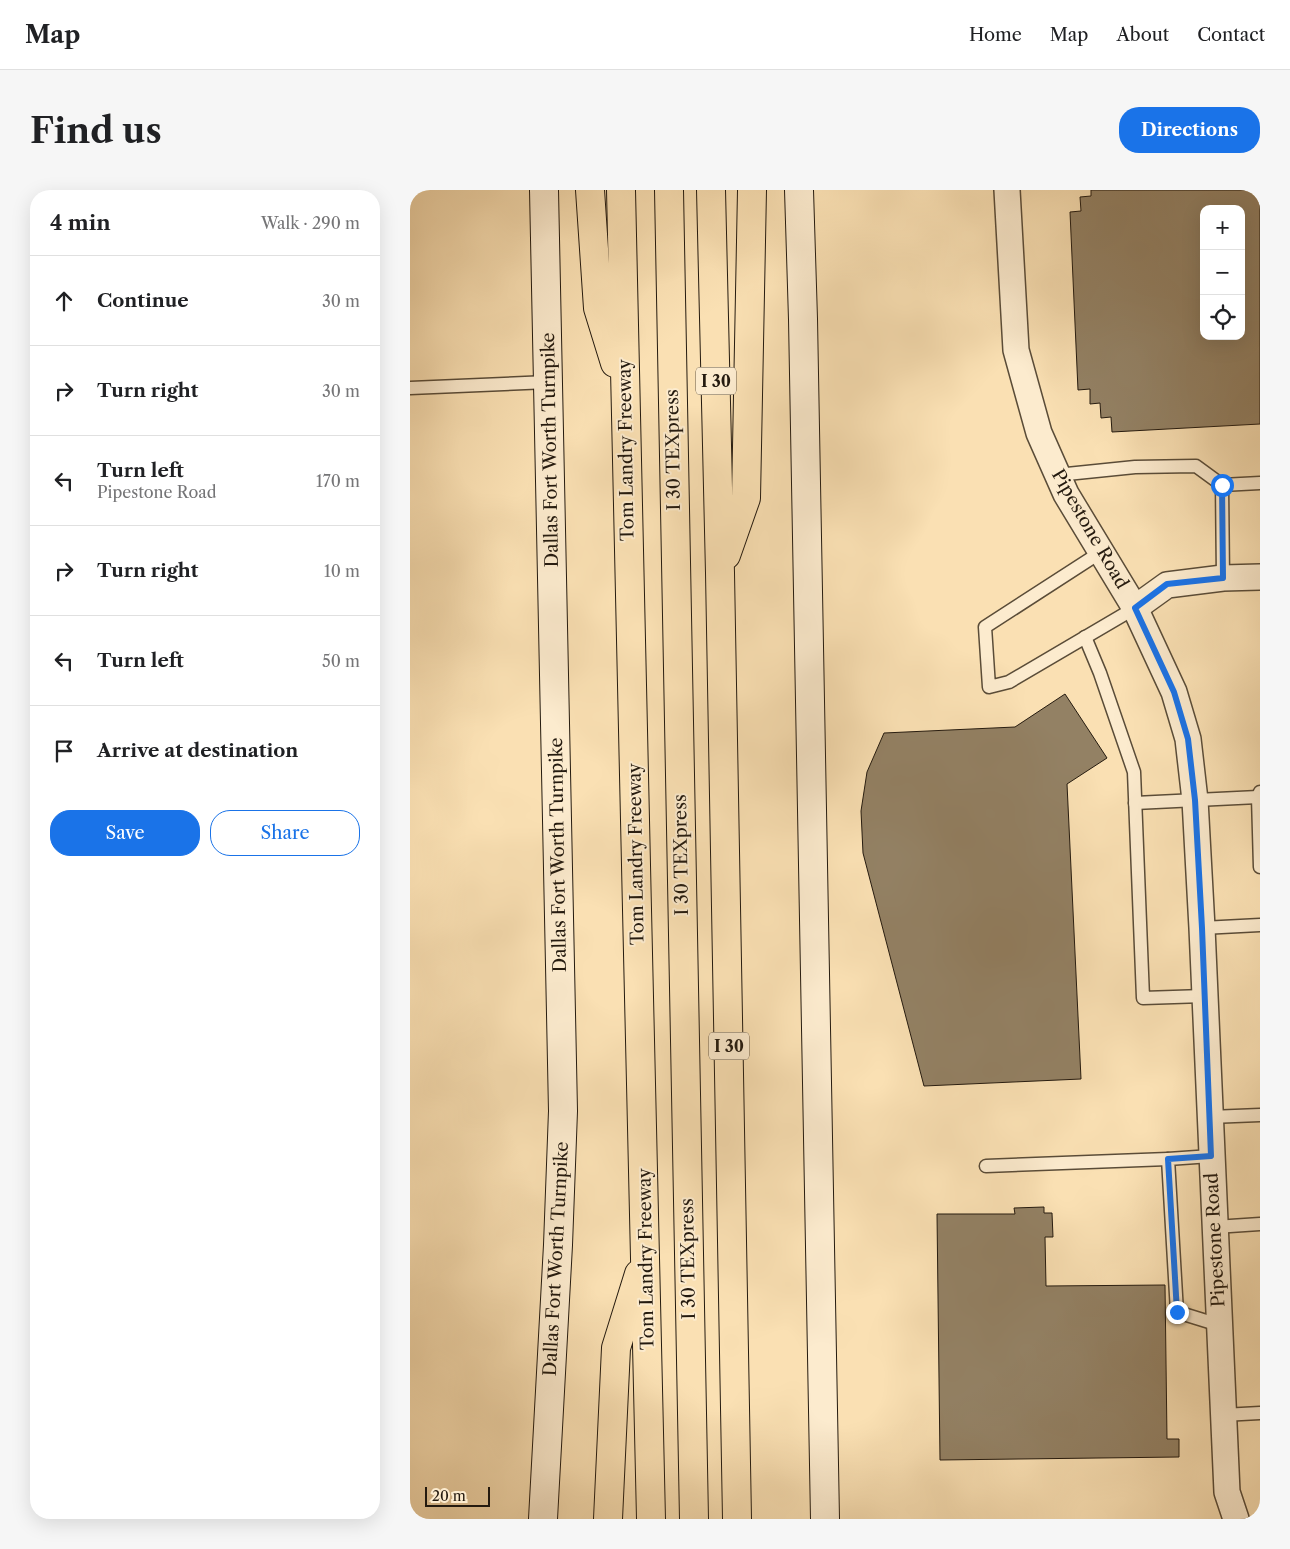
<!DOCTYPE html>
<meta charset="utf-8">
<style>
body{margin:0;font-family:"Libre Caslon Text",serif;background:#f6f6f6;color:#202124}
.controls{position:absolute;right:15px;top:15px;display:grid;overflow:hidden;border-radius:10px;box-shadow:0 5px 20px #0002}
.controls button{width:45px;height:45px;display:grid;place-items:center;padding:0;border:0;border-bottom:1px solid #e0e0e0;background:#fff;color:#202124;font:25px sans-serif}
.scale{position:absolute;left:15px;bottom:12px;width:65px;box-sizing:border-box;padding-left:5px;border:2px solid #241a0f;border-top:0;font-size:14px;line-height:18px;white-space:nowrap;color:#241a0f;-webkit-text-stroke:4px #fcebce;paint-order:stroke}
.stop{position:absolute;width:15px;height:15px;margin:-11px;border:4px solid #1a73e8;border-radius:50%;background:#fff}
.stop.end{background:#1a73e8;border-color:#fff;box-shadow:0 1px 5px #0008}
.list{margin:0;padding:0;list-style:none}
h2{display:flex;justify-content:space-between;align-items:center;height:65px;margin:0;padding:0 20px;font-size:21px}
h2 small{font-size:16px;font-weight:400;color:#757577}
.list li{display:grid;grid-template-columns:32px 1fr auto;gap:15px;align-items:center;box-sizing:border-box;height:90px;padding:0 20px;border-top:1px solid #e0e0e0}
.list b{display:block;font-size:19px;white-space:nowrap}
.list p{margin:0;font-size:16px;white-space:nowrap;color:#757577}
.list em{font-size:16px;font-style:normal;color:#757577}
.actions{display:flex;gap:10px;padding:15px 20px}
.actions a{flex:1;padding:11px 0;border:1px solid #1a73e8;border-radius:20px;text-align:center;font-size:18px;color:#1a73e8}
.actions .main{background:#1a73e8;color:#fff}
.icon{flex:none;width:28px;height:28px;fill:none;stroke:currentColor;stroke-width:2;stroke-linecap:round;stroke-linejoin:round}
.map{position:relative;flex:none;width:850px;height:1329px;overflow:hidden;border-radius:20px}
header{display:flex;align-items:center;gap:30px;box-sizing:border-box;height:70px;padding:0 25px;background:#fff;border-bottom:1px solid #e0e0e0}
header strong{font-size:24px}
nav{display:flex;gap:28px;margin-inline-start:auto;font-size:18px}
.intro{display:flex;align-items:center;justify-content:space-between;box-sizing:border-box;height:120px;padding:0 30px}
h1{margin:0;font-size:35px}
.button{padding:12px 22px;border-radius:20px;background:#1a73e8;color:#fff;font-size:18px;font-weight:700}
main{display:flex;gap:30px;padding:0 30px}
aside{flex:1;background:#fff;border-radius:20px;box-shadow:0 5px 20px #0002}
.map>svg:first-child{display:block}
</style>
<header>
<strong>Map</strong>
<nav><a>Home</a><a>Map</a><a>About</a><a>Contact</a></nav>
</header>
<div class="intro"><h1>Find us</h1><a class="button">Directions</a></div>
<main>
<aside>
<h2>4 min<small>Walk · 290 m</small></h2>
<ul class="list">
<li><svg class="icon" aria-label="ahead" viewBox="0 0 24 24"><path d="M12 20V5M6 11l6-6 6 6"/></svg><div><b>Continue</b></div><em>30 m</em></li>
<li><svg class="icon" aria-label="right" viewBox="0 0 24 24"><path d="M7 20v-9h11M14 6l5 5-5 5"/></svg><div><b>Turn right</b></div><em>30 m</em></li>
<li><svg class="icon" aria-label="left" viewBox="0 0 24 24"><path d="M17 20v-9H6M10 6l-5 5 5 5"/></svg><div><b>Turn left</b><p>Pipestone Road</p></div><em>170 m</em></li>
<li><svg class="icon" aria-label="right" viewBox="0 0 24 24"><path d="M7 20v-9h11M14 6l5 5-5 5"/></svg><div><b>Turn right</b></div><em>10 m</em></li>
<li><svg class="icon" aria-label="left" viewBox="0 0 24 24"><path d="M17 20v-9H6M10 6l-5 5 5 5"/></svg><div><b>Turn left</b></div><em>50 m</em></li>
<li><svg class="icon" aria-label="arrive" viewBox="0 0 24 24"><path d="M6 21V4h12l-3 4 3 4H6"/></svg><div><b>Arrive at destination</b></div></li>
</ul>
<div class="actions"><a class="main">Save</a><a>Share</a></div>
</aside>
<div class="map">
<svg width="850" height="1329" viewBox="0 0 850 1329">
<rect width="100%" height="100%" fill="#fae0b3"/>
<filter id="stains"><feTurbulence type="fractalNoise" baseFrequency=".004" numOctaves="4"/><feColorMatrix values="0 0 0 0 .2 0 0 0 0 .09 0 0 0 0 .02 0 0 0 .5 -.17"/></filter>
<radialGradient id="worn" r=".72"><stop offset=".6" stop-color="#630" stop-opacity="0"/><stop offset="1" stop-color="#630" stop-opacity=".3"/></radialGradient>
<g fill="#938164" stroke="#241a0f" fill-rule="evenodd">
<path d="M681 0H850V234L702 242 701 227 691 228 690 213 680 214V199L668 200 660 22 671 21 670 7 681 6ZM794 19H831V146H794Z"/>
<polygon points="655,504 697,568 657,594 671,889 514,896 453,663 451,621 457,582 474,543 605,537"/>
<polygon points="634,1017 634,1023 642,1023 643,1047 635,1047 636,1096 755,1095 757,1249 769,1249 769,1267 530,1270 527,1024 605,1024 604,1018"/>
</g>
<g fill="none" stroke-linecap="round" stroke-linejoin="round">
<g stroke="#5a4c38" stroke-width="15">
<g id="lane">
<polyline points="0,198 138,192"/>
<polyline points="647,285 725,277 786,276 812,295 850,293"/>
<polyline points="812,295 813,388"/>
<polyline points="691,362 575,437 579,497 599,492 725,418"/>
<polyline points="675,447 690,483 724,582 733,808 794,806"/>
<polyline points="850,602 848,607 850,677"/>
<polyline points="725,613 848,607"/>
<polyline points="792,738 850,735"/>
<polyline points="800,927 850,925"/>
<polyline points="801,966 758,969 767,1122 809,1135"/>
<polyline points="576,976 758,969"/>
<polyline points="805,1037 850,1034"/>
<polyline points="813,1225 850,1223"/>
</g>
</g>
<g stroke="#5a4c38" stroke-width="28">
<g id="street">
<polyline points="597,0 606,160 629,243 656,304 725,418 764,502 778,549 785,610 792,738 817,1302 826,1329"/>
<polyline points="725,418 757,395 813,388 850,387"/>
</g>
</g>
<g stroke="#241a0f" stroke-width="30">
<g id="secondary">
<polyline points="389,0 393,129 415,1329"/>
<polyline points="133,1329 148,1055 153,921 134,0"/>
</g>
</g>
<g stroke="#241a0f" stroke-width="30">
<g id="highway">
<polyline points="180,0 188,118 205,173"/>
<path d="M211 0C218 443 233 886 241 1329"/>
<polyline points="259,0 284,1329"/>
<polyline points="301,0 310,383 327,1329"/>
<polyline points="316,365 336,308 342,0"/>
<polyline points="198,1329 206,1158 229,1084"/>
</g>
</g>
<use href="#lane" stroke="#fcebce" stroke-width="12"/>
<use href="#street" stroke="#fcebce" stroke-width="25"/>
<use href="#secondary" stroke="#fcebce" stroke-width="28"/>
<use href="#highway" stroke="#fae0b3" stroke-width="28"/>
</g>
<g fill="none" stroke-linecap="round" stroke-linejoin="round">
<polyline stroke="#1a73e8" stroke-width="6" points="767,1122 758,969 801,966 792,738 785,610 778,549 764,502 725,418 757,394 813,388 812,295"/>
</g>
<g text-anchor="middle" stroke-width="4" stroke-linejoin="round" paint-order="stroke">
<g fill="#fcebce" stroke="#655948" stroke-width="1">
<rect x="286" y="177.5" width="40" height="27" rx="4"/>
<rect x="299" y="842.5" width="40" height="27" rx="4"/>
</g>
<g font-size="16" font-weight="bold" fill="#241a0f">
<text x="306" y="197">I 30</text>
<text x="319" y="862">I 30</text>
</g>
<g font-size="18" fill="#241a0f" stroke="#fcebce">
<text transform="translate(140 260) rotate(-91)" y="6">Dallas Fort Worth Turnpike</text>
<text transform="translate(216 260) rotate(-91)" y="6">Tom Landry Freeway</text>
<text transform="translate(263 260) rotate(-91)" y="6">I 30 TEXpress</text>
<text transform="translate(680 339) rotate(60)" y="6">Pipestone Road</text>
<text transform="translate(226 664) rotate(-91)" y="6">Tom Landry Freeway</text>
<text transform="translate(148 665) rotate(-91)" y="6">Dallas Fort Worth Turnpike</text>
<text transform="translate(271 665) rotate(-91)" y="6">I 30 TEXpress</text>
<text transform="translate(805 1050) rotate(-93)" y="6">Pipestone Road</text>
<text transform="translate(146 1069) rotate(-87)" y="6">Dallas Fort Worth Turnpike</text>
<text transform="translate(236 1069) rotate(-91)" y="6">Tom Landry Freeway</text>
<text transform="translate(278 1069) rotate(-91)" y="6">I 30 TEXpress</text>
</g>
</g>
<rect width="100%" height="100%" filter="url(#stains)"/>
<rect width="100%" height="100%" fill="url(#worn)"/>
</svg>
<div class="controls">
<button>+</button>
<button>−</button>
<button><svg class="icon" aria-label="locate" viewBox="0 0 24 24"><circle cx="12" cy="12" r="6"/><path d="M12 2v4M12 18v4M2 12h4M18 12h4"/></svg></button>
</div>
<div class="scale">20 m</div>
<div class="stop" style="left:812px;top:295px"></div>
<div class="stop end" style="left:767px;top:1122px"></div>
</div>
</main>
